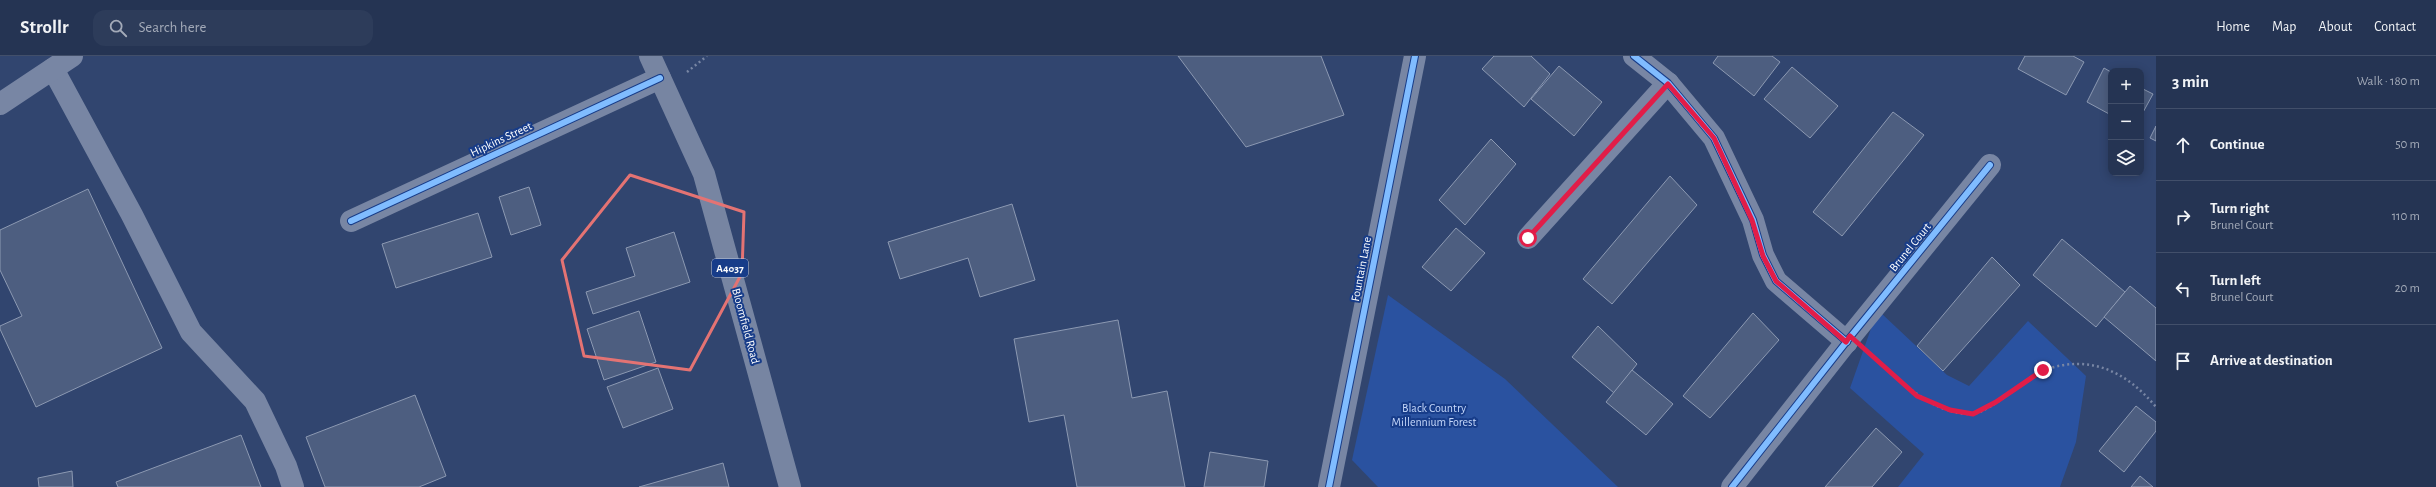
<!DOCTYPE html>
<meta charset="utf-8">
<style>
body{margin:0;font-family:"Alegreya Sans",sans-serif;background:#2d3c5a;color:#f1f3f6}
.controls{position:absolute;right:12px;top:12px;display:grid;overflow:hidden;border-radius:8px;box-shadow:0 2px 10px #0003}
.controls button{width:36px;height:36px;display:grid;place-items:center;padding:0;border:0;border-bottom:1px solid #424f6a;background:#253453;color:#f1f3f6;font:20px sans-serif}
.stop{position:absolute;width:12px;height:12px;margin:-9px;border:3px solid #e11d48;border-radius:50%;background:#fff}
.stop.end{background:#e11d48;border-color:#fff;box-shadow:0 1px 4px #0008}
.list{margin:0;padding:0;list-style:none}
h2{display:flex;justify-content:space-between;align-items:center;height:52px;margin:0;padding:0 16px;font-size:17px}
h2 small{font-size:13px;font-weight:400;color:#a3aab8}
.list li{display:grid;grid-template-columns:26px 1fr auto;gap:12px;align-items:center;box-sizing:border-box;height:72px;padding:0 16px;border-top:1px solid #424f6a}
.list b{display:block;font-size:15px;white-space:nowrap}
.list p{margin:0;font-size:13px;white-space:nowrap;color:#a3aab8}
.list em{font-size:13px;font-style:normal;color:#a3aab8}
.icon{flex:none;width:22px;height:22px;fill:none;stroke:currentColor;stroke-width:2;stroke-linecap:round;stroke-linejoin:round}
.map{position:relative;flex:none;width:2156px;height:431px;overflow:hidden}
header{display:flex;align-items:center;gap:24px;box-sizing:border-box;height:56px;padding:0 20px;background:#253453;border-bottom:1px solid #424f6a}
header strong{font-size:19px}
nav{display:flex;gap:22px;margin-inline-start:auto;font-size:14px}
.search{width:280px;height:36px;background:#2d3c5a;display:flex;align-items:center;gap:10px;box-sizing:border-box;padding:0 14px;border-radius:12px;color:#a3aab8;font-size:15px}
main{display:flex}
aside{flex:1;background:#253453}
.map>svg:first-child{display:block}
</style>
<header>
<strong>Strollr</strong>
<div class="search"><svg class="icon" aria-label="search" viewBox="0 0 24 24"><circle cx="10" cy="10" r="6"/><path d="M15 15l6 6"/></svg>Search here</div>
<nav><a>Home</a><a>Map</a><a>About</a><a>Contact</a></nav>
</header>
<main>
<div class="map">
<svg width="2156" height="431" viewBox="0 0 2156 431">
<rect width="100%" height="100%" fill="#31456f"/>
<g fill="#2a52a0">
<polygon points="1388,239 1505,323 1618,431 1378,431 1352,404"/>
<polygon points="1881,257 1947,319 1969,330 2028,265 2086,320 2076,386 2060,431 1898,431 1924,398 1850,332 1874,264"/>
</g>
<g fill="#4d5e80" stroke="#8c99b2">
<polygon points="1178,0 1321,0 1344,59 1246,91"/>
<polygon points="1494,0 1531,0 1550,18 1524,51 1482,13"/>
<polygon points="1718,0 1772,0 1780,6 1754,40 1713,7"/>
<polygon points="2025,0 2073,0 2084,6 2066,39 2018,13"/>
<polygon points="1559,10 1602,46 1574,80 1531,43"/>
<polygon points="1792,11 1838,50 1810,82 1764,43"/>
<polygon points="2104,12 2111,16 2111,59 2087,46"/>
<polygon points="2141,32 2153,38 2141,60"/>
<polygon points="1893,56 1924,79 1842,180 1813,156"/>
<polygon points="2156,70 2156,85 2150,82"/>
<polygon points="1491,83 1516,108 1465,169 1439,144"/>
<polygon points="1670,120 1697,149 1612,248 1583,223"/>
<polygon points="529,131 541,169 511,179 499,141"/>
<polygon points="88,133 162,292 36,351 0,273 0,270 22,260 0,214 0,174"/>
<polygon points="1012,148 1035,224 980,241 968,202 900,223 888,186"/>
<polygon points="478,157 492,201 396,232 382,188"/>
<polygon points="1456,172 1485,197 1451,235 1422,211"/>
<polygon points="674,176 690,226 593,258 586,236 635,220 626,192"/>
<polygon points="2062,183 2125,236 2096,271 2033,219"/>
<polygon points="1992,201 2020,229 1943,315 1917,290"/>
<polygon points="2130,230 2156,252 2156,305 2104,261"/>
<polygon points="639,255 656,306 604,324 587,273"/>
<polygon points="1753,257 1779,284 1710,362 1683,340"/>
<polygon points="1118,264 1132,342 1167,335 1185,431 1077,431 1064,359 1029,366 1014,283"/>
<polygon points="1598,270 1637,308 1614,337 1572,301"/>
<polygon points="658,312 673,353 623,372 607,331"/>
<polygon points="1632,314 1673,348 1646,379 1606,346"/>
<polygon points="415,339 446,420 419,431 325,431 306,381"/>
<polygon points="2136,350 2156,366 2156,375 2124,416 2099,395"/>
<polygon points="1876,372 1902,396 1872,431 1825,431"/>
<polygon points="241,379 261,431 118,431 116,426"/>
<polygon points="1210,396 1268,405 1264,431 1204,431"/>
<polygon points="723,407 729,431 639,431"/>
<polygon points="72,415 73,431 39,431 38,422"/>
<polygon points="2140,420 2153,431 2131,431"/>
</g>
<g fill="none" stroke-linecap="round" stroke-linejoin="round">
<g stroke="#7886a4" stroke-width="2.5" stroke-dasharray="2 3" stroke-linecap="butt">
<polyline points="687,16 707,0"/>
<path d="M1870 298C1897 322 1932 359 1972 358 1982 358 2003 342 2012 336 2021 329 2033 318 2044 314 2090 298 2126 315 2156 351"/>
</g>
<g stroke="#7886a4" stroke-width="22">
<polyline points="1634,0 1668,27 1714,82 1753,164 1763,199 1776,225 1847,286"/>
<polyline points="53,13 132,159 191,276 255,345 286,410 293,431"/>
<polyline points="0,48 72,0"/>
<polyline points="351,165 660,22"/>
<polyline points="1528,182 1668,27"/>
<polyline points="1329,431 1415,0"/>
<polyline points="1732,431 1851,280 1990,109"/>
</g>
<polyline stroke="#7785a2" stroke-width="22" points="650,0 704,118 790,431"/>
<g stroke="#173c89" stroke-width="8">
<g id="cycleway">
<polyline points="1634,0 1668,27 1714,82 1753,164 1763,199 1776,225 1847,286"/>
<polyline points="351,165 660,22"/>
<polyline points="1329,431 1415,0"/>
<polyline points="1732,431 1851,280 1990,109"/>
</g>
</g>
<use href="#cycleway" stroke="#80bcff" stroke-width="6"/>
</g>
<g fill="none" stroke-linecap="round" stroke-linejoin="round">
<polyline stroke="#e11d48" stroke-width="5" points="1528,182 1668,28 1714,82 1752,164 1763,200 1776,225 1846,286 1850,280 1917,340 1950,354 1973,358 1996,346 2043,314"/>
</g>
<path fill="none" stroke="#e47373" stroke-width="3" stroke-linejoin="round" d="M630 119 744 156 742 217 690 314 584 300 562 204Z"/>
<g text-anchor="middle" stroke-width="4" stroke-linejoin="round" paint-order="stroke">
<rect fill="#173c89" stroke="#b9c4dc" stroke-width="1" x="712" y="203" width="36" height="18" rx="3"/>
<g font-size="11" font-weight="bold" fill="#fff">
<text x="730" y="216">A4037</text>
</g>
<g font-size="12" fill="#fff" stroke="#173c89">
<text transform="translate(501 83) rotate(-25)" y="4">Hipkins Street</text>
<text transform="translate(1910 191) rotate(-51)" y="4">Brunel Court</text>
<text transform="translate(1361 213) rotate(-79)" y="4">Fountain Lane</text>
<text transform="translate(746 270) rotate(75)" y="4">Bloomfield Road</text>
</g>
<g font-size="12" fill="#c5d7fa" stroke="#173c89">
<text x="1434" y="356">Black Country<tspan x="1434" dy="14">Millennium Forest</tspan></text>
</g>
</g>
</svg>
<div class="controls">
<button>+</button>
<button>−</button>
<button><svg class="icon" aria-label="layers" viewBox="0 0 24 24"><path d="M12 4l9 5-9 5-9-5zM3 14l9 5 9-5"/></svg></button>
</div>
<div class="stop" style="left:1528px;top:182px"></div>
<div class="stop end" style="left:2043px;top:314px"></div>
</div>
<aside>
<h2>3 min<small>Walk · 180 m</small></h2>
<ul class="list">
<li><svg class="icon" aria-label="ahead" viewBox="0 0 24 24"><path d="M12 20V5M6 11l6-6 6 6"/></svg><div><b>Continue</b></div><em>50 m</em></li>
<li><svg class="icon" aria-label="right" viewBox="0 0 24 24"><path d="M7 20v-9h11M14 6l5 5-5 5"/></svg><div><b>Turn right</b><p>Brunel Court</p></div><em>110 m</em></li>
<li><svg class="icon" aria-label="left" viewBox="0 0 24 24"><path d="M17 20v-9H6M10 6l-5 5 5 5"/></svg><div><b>Turn left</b><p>Brunel Court</p></div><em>20 m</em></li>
<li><svg class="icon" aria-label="arrive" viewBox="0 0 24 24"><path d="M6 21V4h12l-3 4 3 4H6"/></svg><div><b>Arrive at destination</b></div></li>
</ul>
</aside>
</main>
